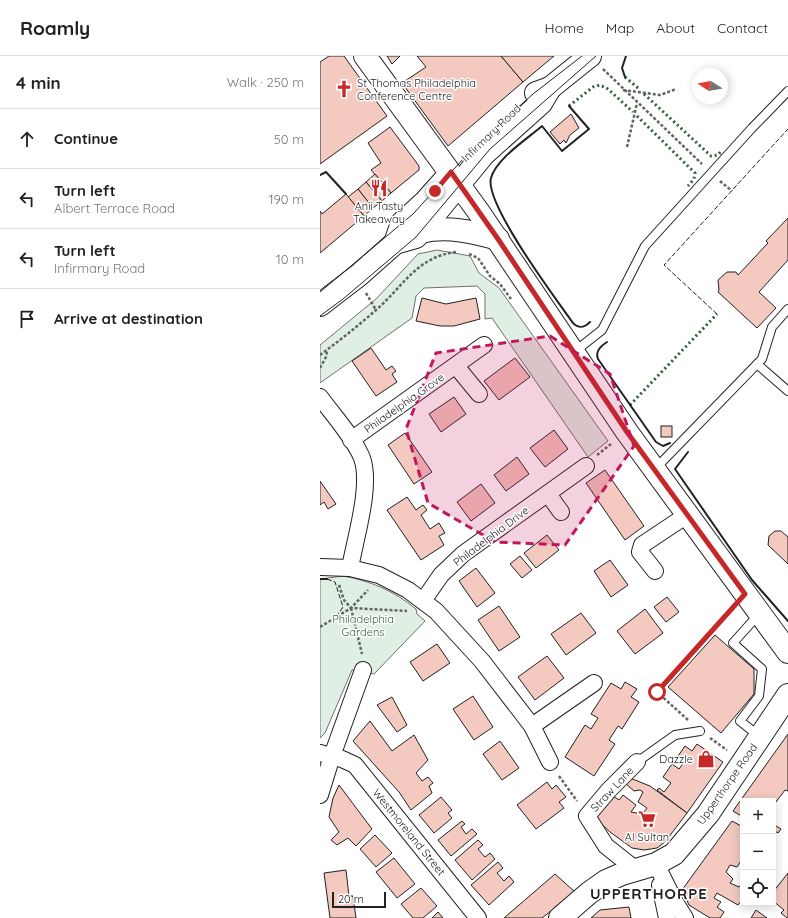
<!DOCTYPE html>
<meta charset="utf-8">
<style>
body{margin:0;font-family:Quicksand,sans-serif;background:#f2f2f2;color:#202124}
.controls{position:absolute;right:12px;bottom:12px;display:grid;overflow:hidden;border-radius:0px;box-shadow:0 2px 10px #0003}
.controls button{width:36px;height:36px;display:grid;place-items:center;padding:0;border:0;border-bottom:1px solid #e0e0e0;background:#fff;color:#202124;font:20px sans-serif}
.compass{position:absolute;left:372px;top:12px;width:36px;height:36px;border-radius:50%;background:#fff;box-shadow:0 2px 10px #0003;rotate:281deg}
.scale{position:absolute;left:12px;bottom:10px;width:54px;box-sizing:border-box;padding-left:4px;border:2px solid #222;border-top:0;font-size:11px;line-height:14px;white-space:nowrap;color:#222;-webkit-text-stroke:3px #fff;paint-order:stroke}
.stop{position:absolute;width:12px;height:12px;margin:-9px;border:3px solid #c62828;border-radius:50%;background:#fff}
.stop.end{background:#c62828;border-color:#fff;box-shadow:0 1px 4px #0008}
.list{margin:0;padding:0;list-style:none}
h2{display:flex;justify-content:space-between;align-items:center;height:52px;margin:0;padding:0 16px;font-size:17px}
h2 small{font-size:13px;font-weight:400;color:#757577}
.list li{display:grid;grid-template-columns:26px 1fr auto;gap:12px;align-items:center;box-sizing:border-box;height:60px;padding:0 16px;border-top:1px solid #e0e0e0}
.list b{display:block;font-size:15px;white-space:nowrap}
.list p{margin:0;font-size:13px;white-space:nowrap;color:#757577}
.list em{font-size:13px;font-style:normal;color:#757577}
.icon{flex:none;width:22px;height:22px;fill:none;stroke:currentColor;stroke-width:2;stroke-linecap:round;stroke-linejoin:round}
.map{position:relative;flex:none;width:468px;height:862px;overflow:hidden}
header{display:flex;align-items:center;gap:24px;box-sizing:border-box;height:56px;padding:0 20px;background:#fff;border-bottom:1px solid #e0e0e0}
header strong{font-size:19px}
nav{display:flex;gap:22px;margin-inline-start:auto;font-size:14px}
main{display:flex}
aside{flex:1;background:#fff}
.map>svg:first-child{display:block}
</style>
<header>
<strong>Roamly</strong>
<nav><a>Home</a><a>Map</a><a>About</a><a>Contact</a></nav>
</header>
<main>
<aside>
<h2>4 min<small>Walk · 250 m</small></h2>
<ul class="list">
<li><svg class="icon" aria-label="ahead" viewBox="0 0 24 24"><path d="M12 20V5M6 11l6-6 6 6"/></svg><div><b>Continue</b></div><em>50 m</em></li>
<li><svg class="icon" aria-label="left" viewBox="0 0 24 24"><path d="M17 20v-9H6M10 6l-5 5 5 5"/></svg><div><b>Turn left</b><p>Albert Terrace Road</p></div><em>190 m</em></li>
<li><svg class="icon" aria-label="left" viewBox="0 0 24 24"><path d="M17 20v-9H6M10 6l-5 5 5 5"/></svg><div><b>Turn left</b><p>Infirmary Road</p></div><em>10 m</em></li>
<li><svg class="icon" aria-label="arrive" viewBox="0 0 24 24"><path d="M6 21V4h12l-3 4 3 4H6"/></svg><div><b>Arrive at destination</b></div></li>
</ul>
</aside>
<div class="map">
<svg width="468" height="862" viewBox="0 0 468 862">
<rect width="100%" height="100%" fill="#fff"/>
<g fill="#e0efe3" stroke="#6f6f6f">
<polygon points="117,194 150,200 159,217 179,232 288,385 268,401 172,262 165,263 165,238 157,230 104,232 96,240 92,262 0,327 0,289 56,243 98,198"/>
<path d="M23 520C51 525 74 535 96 553L97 558 105 565 54 618 32 614 5 677 0 682V523Z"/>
</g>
<g fill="#f3c9c0" stroke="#222">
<polygon points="9,0 24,0 67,60 0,108 0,6"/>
<polygon points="67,0 80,0 72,8"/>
<polygon points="97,0 181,0 203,26 128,90 82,27 106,11"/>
<polygon points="181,0 234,0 203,26"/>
<polygon points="251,58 259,72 250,79 246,87 244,84 240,88 230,76"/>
<polygon points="70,71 99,110 99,114 71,137 51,114 61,107 48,87"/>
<polygon points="55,118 71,137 62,145 46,126"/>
<polygon points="46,126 62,145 53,152 38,133"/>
<polygon points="38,133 53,152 44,160 28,141"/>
<polygon points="26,138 44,160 0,197 0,155 2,158"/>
<polygon points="468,162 468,204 439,236 456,252 437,272 398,236 399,234 398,224 407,216 416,216 418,219 448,187 446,185"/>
<polygon points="102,242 126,248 156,242 160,263 134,270 120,270 96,265"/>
<polygon points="51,292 66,314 72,310 76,315 72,318 77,326 56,340 32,305"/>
<polygon points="195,302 210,321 179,344 164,325"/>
<polygon points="134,341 146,358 121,376 109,358"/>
<rect x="341" y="370" width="11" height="11"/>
<polygon points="234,374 248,393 225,411 210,392"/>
<polygon points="85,377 112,416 94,428 68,389"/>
<polygon points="197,401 209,418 186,435 174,419"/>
<polygon points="285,414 324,470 305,484 266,427"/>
<polygon points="0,425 16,448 8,453 4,446 0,449"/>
<polygon points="161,428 175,447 151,465 137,446"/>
<polygon points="87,441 96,454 103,449 107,454 101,459 110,473 119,467 125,477 119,480 124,489 101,504 67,454"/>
<polygon points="455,475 461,475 468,481 468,508 448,489 449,480"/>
<polygon points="227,479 239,494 216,512 204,497"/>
<polygon points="200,500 212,514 202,522 190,508"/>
<polygon points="290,504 308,529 291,541 274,515"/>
<polygon points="156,512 175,537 157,551 139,525"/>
<polygon points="347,541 359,556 346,566 334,551"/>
<polygon points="179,550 200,581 179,595 158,564"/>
<polygon points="325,553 343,577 315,598 297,575"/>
<polygon points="261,557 276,577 246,599 231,578"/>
<polygon points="395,579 434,613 434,638 401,677 348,631"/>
<polygon points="117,588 130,607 103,625 90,606"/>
<polygon points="227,600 244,622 215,644 198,621"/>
<polygon points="305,626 317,633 311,641 319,646 302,673 298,670 289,684 295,688 274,720 245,701 265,669 271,673 278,662 271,658 291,627 301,633"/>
<polygon points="153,640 173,671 154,684 133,653"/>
<polygon points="72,641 87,669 77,676 57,649"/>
<polygon points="50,665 72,695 94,679 108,704 96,717 102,725 108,721 113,727 109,730 112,737 91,754 79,736 33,685"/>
<polygon points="468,678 468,735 465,734 453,750 453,745 423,745 423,761 413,755"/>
<polygon points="180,685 199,712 182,724 163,698"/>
<polygon points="377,688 403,706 367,757 337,734 339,732 344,736 351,727 343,721 352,708 359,713 365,705 358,700 365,690 372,695"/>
<polygon points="310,722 330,730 367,757 345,786 337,792 324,794 312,792 290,776 274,761 293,740 299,744 303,739 316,749 311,756 322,758 327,752 318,746 323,736 320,734 314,735 305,727"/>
<polygon points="227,726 232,733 236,729 246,741 239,746 244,752 216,773 197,749"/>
<polygon points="19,729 52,773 36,790 28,782 17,789 11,784 19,776 9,761 13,742"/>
<polygon points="121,741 132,754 128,757 132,762 114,777 99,759"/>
<polygon points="142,765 145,768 141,771 146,778 152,773 157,778 131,800 118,784"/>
<polygon points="412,765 423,771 423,802 417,811 410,809 406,816 413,823 410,827 419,831 423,826 423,843 418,849 397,837 394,842 401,846 397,851 404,856 400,862 390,862 369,849 362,834"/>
<polygon points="453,768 461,773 458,777 453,774"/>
<polygon points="55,779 72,797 56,811 40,793"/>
<polygon points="158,784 163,789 158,793 165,801 170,797 175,803 152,824 135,804"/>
<polygon points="74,802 95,828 77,842 56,816"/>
<polygon points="178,806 183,812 177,817 184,825 189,820 194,826 169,849 151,829"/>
<polygon points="26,814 29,840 33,840 36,862 10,862 4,817"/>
<polygon points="468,817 468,862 467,862 461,857 464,854 453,845 453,836"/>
<polygon points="235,818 255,836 222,862 184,862"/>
<polygon points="101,832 117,850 103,862 93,862 81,848"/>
<polygon points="309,851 311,862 271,862 280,854"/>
<polygon points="436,854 447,862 431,862"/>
<polygon points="118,856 123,862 112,862"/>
</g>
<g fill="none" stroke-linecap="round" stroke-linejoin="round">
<g stroke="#222" stroke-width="10">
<g id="lane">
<polyline points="254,296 282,274 325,190 432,72 468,35"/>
<polyline points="437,308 468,335"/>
<polyline points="335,413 442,303 452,271 468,253"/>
<polyline points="439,558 413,587 442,613 439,640 420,665 439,680"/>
<polyline points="317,706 355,679 380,675"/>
</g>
</g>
<g stroke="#222" stroke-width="18">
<g id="street">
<polyline points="136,310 159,338"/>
<path d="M0 341C13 359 34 382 42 402 52 430 35 483 30 512"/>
<polyline points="31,384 164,289"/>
<polyline points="228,438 241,456"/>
<polyline points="0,511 30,512 59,519 88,534 116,555 162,605 212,670 230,706"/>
<polyline points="335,515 320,496 322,489 367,459"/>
<polyline points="103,545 121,519 143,498 266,410"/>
<polyline points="212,670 274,627"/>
<polyline points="0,697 22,703 35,709 158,862"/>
<polyline points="0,739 12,700 43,614"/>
<polyline points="336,808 355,846 365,862"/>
<polyline points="315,813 286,790 267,760 289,734 317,706"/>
<polyline points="340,829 347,862"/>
</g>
</g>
<g stroke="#222" stroke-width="24">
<g id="secondary">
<polyline points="45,0 158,155 307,376 468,596"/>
<polyline points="216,37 230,32 270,0"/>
<path d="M100 176C127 170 151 175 178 183"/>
<polyline points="75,187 82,167 104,147 129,119"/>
<polyline points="0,249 39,219 75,187 96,181 164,98 221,47 230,32"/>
<polyline points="240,862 269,837 286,825 302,818 336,808 354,798 388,758 468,639"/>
</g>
</g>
<g stroke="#646464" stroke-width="2.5" stroke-dasharray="3 2" stroke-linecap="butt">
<polyline points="283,13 382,108"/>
<polyline points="303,34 340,39 356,33"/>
<polyline points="307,91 317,47"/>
<polyline points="400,125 412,135"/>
<polyline points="149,198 158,202 170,220 180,228 191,243"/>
<polyline points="46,237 56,254"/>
<path d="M0 299C19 285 38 270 56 254 83 231 96 201 136 196"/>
<polyline points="0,312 6,301 7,295"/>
<polyline points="277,399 291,388"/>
<polyline points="19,529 24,544 31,552 87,555"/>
<polyline points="31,552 42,598"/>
<polyline points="0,571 31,552 48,534"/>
<polyline points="368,664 337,636 412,553"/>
<polyline points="390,682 407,694"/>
<polyline points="239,720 257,745"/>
</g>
<use href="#lane" stroke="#fff" stroke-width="8"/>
<use href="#street" stroke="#fff" stroke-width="16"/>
<use href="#secondary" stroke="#fff" stroke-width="22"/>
<g stroke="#222" stroke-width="1">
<polyline points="0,236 93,158 144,102 186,62 213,38 262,0"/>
<polyline points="0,260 23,243 96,181 170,93 276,0"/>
</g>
<g stroke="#2f5e38" stroke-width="3" stroke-dasharray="2 3" stroke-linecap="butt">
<polyline points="305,21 318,32"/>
<polyline points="324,38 391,100 398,99 402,94"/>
<polyline points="249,50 273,31 280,29 288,33 313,56"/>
<polyline points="317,60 375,117 374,123 368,130"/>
<polyline points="310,349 397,258"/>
</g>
<g stroke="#222" stroke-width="1" stroke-dasharray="5 2" stroke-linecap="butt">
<polyline points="397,258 344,209 468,73"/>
<polyline points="7,523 15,526 23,551 17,560"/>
</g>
<g stroke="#222" stroke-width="2">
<polyline points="305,21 302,12 306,0"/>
<path d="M249 50 269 73 242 95 222 70C207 83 176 103 171 122 164 147 236 243 253 267 259 273 264 272 270 266"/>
<polyline points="0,119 6,116 26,138"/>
<path d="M287 286C281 290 275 295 278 303L336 386 343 390 350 387"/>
<polyline points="368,396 355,413 432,524 468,565"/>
<polyline points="0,523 7,523"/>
</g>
</g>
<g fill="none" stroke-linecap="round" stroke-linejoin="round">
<polyline stroke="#c62828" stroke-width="5" points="115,135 131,116 178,183 307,376 425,538 337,636"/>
</g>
<path fill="#c2185b" fill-opacity="0.2" stroke="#c2185b" stroke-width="3" stroke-dasharray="8 5" stroke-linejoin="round" d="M230 280 290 318 314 390 245 489 175 486 108 447 86 373 116 297Z"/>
<defs>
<g id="church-bare" transform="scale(1.38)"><path d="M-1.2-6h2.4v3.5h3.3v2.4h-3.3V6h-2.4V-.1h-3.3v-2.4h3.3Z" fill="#c62828" stroke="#fff" stroke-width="2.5" paint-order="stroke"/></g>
<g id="restaurant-bare" transform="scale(1.38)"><path d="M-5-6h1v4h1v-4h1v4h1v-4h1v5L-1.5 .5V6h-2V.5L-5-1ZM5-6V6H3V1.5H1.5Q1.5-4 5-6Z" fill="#c62828" stroke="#fff" stroke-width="2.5" paint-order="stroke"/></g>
<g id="shop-bare" transform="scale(1.38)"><path d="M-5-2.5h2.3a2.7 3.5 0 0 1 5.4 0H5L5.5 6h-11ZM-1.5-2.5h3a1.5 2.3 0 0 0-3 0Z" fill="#c62828" stroke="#fff" stroke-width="2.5" paint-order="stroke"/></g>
<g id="supermarket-bare" transform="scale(1.38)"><path d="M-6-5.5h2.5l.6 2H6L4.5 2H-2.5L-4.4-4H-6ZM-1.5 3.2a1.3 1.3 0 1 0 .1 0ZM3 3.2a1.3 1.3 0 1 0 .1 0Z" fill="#c62828" stroke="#fff" stroke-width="2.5" paint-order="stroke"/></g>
</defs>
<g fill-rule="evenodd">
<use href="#church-bare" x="24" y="33"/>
<use href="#restaurant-bare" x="59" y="132"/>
<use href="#shop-bare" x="386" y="703"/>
<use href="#supermarket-bare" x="327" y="763"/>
</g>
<g text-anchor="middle" stroke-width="3" stroke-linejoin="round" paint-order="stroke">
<g font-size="11" fill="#222" stroke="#fff">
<text x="37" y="31" text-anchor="start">St Thomas Philadelphia<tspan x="37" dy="13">Conference Centre</tspan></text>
<text x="59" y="154">Anii Tasty<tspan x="59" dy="13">Takeaway</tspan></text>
<text x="373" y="707" text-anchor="end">Dazzle</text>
<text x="327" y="785">Al Sultan</text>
</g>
<g font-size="11" fill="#222" stroke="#fff">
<text transform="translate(171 77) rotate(-44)" y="4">Infirmary Road</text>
<text transform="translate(84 347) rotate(-35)" y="4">Philadelphia Grove</text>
<text transform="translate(171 480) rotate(-37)" y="4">Philadelphia Drive</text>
<text transform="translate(407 728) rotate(-55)" y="4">Upperthorpe Road</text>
<text transform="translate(292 733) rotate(-47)" y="4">Straw Lane</text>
<text transform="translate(89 776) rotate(51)" y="4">Westmoreland Street</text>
</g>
<g font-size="11" fill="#2f5e38" stroke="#fff">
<text x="43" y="567">Philadelphia<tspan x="43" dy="13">Gardens</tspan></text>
</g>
<g font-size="15" font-weight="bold" letter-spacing="1" fill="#222" stroke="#fff">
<text x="329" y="843">UPPERTHORPE</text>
</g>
</g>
</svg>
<div class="controls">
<button>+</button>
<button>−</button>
<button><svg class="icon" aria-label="locate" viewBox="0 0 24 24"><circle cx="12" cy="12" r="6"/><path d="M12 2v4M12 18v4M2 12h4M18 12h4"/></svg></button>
</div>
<svg class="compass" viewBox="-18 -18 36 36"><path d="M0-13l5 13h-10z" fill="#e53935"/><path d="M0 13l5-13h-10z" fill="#757577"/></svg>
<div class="scale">20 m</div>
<div class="stop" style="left:337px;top:636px"></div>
<div class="stop end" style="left:115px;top:135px"></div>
</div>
</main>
